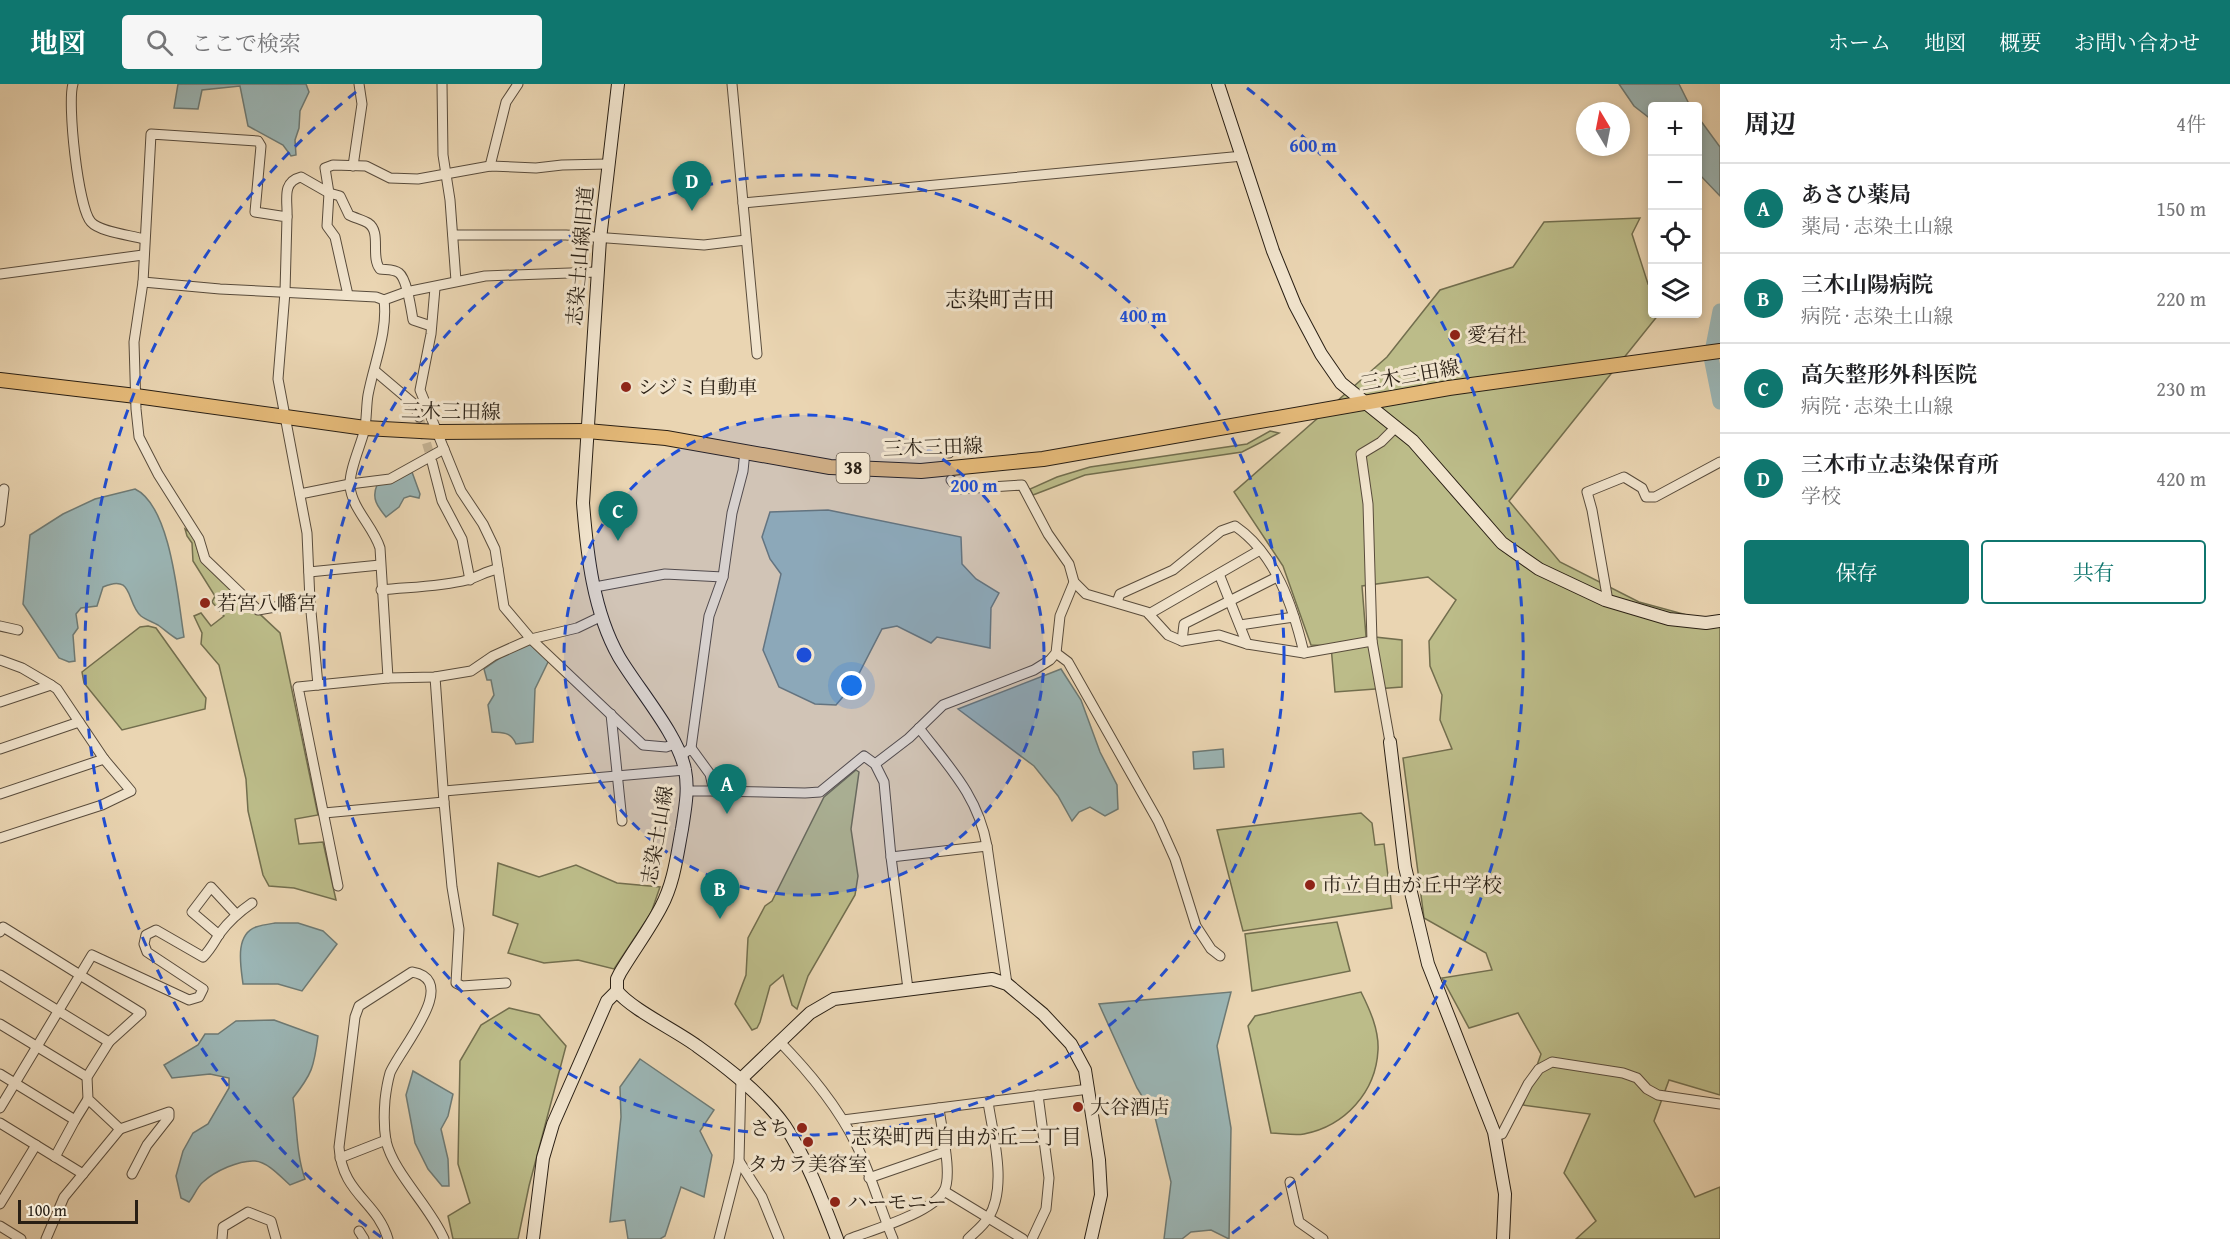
<!DOCTYPE html>
<html lang="ja">
<meta charset="utf-8">
<style>
body{margin:0;font-family:"Gentium Book Plus","Noto Serif JP",serif;background:#f6f6f6;color:#202124}
.controls{position:absolute;right:18px;top:18px;display:grid;overflow:hidden;border-radius:6px;box-shadow:0 3px 9px #0003}
.controls button{width:54px;height:54px;display:grid;place-items:center;padding:0;border:0;border-bottom:2px solid #e0e0e0;background:#fff;color:#202124;font:30px sans-serif}
.compass{position:absolute;left:1576px;top:18px;width:54px;height:54px;border-radius:50%;background:#fff;box-shadow:0 3px 9px #0003;rotate:350deg}
.scale{position:absolute;left:18px;bottom:15px;width:120px;box-sizing:border-box;padding-left:6px;border:3px solid #291f14;border-top:0;font-size:16px;line-height:21px;white-space:nowrap;color:#291f14;-webkit-text-stroke:4px #f1e4cd;paint-order:stroke}
.you{position:absolute;left:852px;top:602px;width:21px;height:21px;margin:-15px;border:4px solid #fff;border-radius:50%;background:#1a73e8;box-shadow:0 0 0 9px #1a73e833}
.badge{display:grid;place-items:center;width:39px;height:39px;border-radius:50%;background:#0f766e;color:#fff;font-size:20px;font-weight:700}
.pin{position:absolute;translate:-50% -50px;filter:drop-shadow(0 2px 3px #0008)}
.pin::after{content:'';position:absolute;top:32px;width:21px;height:18px;background:inherit;clip-path:polygon(0 0,100% 0,50% 100%)}
.list{margin:0;padding:0;list-style:none}
h2{display:flex;justify-content:space-between;align-items:center;height:78px;margin:0;padding:0 24px;font-size:26px}
h2 small{font-size:20px;font-weight:400;color:#757577}
.list li{display:grid;grid-template-columns:39px 1fr auto;gap:18px;align-items:center;box-sizing:border-box;height:90px;padding:0 24px;border-top:2px solid #e0e0e0}
.list b{display:block;font-size:22px;white-space:nowrap}
.list p{margin:0;font-size:20px;white-space:nowrap;color:#757577}
.list em{font-size:20px;font-style:normal;color:#757577}
.actions{display:flex;gap:12px;padding:18px 24px}
.actions a{flex:1;padding:14px 0;border:2px solid #0f766e;border-radius:6px;text-align:center;font-size:21px;color:#0f766e}
.actions .main{background:#0f766e;color:#fff}
.icon{flex:none;width:33px;height:33px;fill:none;stroke:currentColor;stroke-width:2;stroke-linecap:round;stroke-linejoin:round}
.map{position:relative;flex:none;width:1720px;height:1155px;overflow:hidden}
header{display:flex;align-items:center;gap:36px;box-sizing:border-box;height:84px;padding:0 30px;background:#0f766e;color:#fff}
header strong{font-size:28px}
nav{display:flex;gap:33px;margin-inline-start:auto;font-size:21px}
.search{width:420px;height:54px;background:#f6f6f6;display:flex;align-items:center;gap:15px;box-sizing:border-box;padding:0 21px;border-radius:6px;color:#757577;font-size:22px}
main{display:flex}
aside{flex:1;background:#fff}
.map>svg:first-child{display:block}
</style>
<header>
<strong>地図</strong>
<div class="search"><svg class="icon" aria-label="search" viewBox="0 0 24 24"><circle cx="10" cy="10" r="6"/><path d="M15 15l6 6"/></svg>ここで検索</div>
<nav><a>ホーム</a><a>地図</a><a>概要</a><a>お問い合わせ</a></nav>
</header>
<main>
<div class="map">
<svg width="1720" height="1155" viewBox="0 0 1720 1155">
<rect width="100%" height="100%" fill="#ead5b2"/>
<filter id="stains"><feTurbulence type="fractalNoise" baseFrequency=".00333" numOctaves="4"/><feColorMatrix values="0 0 0 0 .2 0 0 0 0 .09 0 0 0 0 .02 0 0 0 .5 -.17"/></filter>
<radialGradient id="worn" r=".72"><stop offset=".6" stop-color="#630" stop-opacity="0"/><stop offset="1" stop-color="#630" stop-opacity=".3"/></radialGradient>
<g fill="#bcbc89" stroke="#726e4e" stroke-width="1.5">
<polygon points="1640,134 1632,150 1648,200 1652,198 1652,230 1659,230 1509,417 1560,478 1639,518 1720,540 1720,1011 1669,996 1654,1037 1695,1113 1720,1103 1720,1155 1576,1155 1596,1137 1564,1089 1590,1030 1523,1021 1541,970 1518,929 1469,944 1442,894 1492,886 1486,869 1424,834 1403,674 1452,665 1440,636 1442,611 1430,582 1429,557 1456,516 1428,493 1362,502 1366,552 1402,556 1402,603 1335,608 1331,562 1311,561 1283,482 1234,408 1387,273 1440,206 1513,183 1544,138"/>
<polygon points="1270,347 1279,349 1242,368 1085,391 1033,411 1030,405 1057,393 1090,383 1247,360"/>
<polygon points="185,445 193,450 200,474 280,549 318,731 295,735 299,760 323,758 336,816 294,804 269,802 263,791 248,727 246,695 219,581 201,560 202,549 194,532 201,529 211,542 224,532 212,518 215,512 193,477 192,459 187,452"/>
<polygon points="148,542 156,544 206,614 205,625 122,646 84,599 82,588 140,543"/>
<polygon points="856,686 859,688 851,745 858,792 855,811 808,892 797,925 792,921 783,891 770,902 760,938 757,944 752,946 735,920 746,891 748,854 765,822 772,817 824,713"/>
<polygon points="1361,729 1372,739 1375,761 1384,760 1392,824 1243,847 1217,746"/>
<polygon points="498,779 539,793 576,781 617,799 660,803 651,829 614,885 578,876 544,879 508,869 518,840 493,831"/>
<polygon points="1337,838 1350,887 1252,907 1245,850"/>
<path d="M1361 908C1370 926 1379 946 1378 966 1376 1008 1345 1042 1304 1050 1294 1052 1281 1049 1271 1049L1248 942 1255 932Z"/>
<polygon points="509,924 539,931 566,962 529,1102 518,1155 453,1155 448,1132 470,1119 458,1080 460,977 481,941"/>
</g>
<g fill="#9bb6b6" stroke="#6d7a75" stroke-width="1.5">
<polygon points="178,0 306,0 309,8 300,27 299,44 295,56 296,71 291,72 283,61 248,42 240,2 202,6 198,25 174,24"/>
<polygon points="1619,0 1679,0 1690,22 1652,22 1652,36 1634,22"/>
<polygon points="1698,33 1720,63 1720,112 1698,89"/>
<path d="M412 388 420 410 419 414 410 412 404 414 399 423 386 433C378 423 371 415 377 401L392 398Z"/>
<path d="M135 405C171 422 178 516 184 553L177 555C170 551 165 546 158 541 153 538 146 536 141 532 126 519 134 489 103 503L97 522 81 524 76 530 78 544 73 551 75 577 69 578 59 574 23 520 30 451 63 430 95 415Z"/>
<polygon points="828,426 961,453 962,480 976,495 999,509 991,524 990,564 937,553 931,559 897,542 882,545 853,601 836,621 815,620 779,603 763,566 781,490 770,475 762,453 770,428"/>
<path d="M528 560H532L549 576 535 605 533 658 516 660C511 648 504 649 492 648L488 621 494 611 491 596H487L484 585 503 572Z"/>
<polygon points="1061,585 1081,616 1100,668 1117,701 1118,725 1105,732 1090,723 1079,728 1072,737 1058,712 1034,682 958,625"/>
<polygon points="1223,665 1224,683 1194,685 1193,668"/>
<path d="M275 839H298L323 847 337 860 302 907 278 900H243C241 883 234 851 256 843 262 841 269 840 275 839Z"/>
<polygon points="1231,908 1217,962 1231,1044 1229,1155 1211,1146 1191,1148 1182,1155 1164,1155 1171,1098 1155,1033 1137,1004 1099,920"/>
<path d="M274 936 318 952C314 983 312 990 293 1014 297 1040 296 1070 305 1095L290 1101C281 1093 268 1078 255 1077 239 1076 215 1087 203 1098 197 1103 194 1112 189 1118L181 1114 176 1092 183 1067 193 1049 208 1040 229 1004V994L210 990 172 994 164 981 198 961 205 950H218L236 937Z"/>
<polygon points="640,975 714,1026 700,1047 712,1071 704,1113 681,1103 665,1152 660,1155 628,1155 625,1136 610,1138 621,1033 620,1003"/>
<polygon points="413,987 453,1010 448,1032 441,1045 448,1075 449,1102 442,1102 428,1085 415,1059 406,1011"/>
</g>
<g fill="none" stroke-linecap="round" stroke-linejoin="round">
<polyline stroke="#9bb6b6" stroke-width="15" points="1720,227 1711,273 1720,318"/>
<polyline stroke="#c3b192" stroke-width="9" stroke-dasharray="9 4.5" stroke-linecap="butt" points="419,333 432,378"/>
<g stroke="#594c3c" stroke-width="11">
<g id="street">
<path d="M73 0C67 18 78 124 91 138 100 148 130 151 144 155"/>
<polyline points="442,0 443,71 450,116 456,197"/>
<polyline points="732,0 757,270"/>
<polyline points="353,82 362,20 359,0"/>
<polyline points="490,82 506,18 518,0"/>
<polyline points="743,119 1243,72"/>
<path d="M287 133C288 117 281 98 301 93L329 109 340 112 349 131C355 134 363 136 368 139 382 148 370 173 380 185 386 186 394 185 399 189 407 195 411 225 413 236L431 242"/>
<polyline points="453,151 566,151 704,161 746,156"/>
<polyline points="0,190 143,171"/>
<polyline points="143,198 220,205 376,213 384,216 406,208 485,192 597,188"/>
<polyline points="435,204 431,250 420,306 461,407 483,440 495,465 504,523 531,555 643,661 666,663 675,660"/>
<polyline points="348,211 335,153 327,142 329,109 325,84 333,81 366,82 390,94 418,95 490,82 536,84 562,81 608,80"/>
<path d="M384 216C388 248 374 279 368 311 366 323 367 336 364 348 360 363 349 387 350 402 352 425 373 442 380 464L388 594"/>
<polyline points="375,287 414,320 419,333"/>
<polyline points="949,369 949,363"/>
<polyline points="432,378 442,417 462,455 470,496"/>
<polyline points="951,396 959,405 1022,401 1048,450 1069,480 1074,498 1086,510 1147,528 1168,551 1182,557 1219,551 1247,560 1304,569 1372,557"/>
<polyline points="300,410 350,400 390,395 444,365"/>
<polyline points="0,438 4,405"/>
<polyline points="309,488 380,481"/>
<polyline points="1219,490 1247,560"/>
<polyline points="595,503 665,490 723,493"/>
<path d="M381 506C409 503 439 503 467 496 478 493 486 487 498 485"/>
<polyline points="310,517 258,526 205,475 199,455 158,390 139,353 136,325 134,258 143,198 151,50 258,57 261,62 255,128 287,133 285,208 278,295 307,449 310,517 318,601"/>
<polyline points="1608,517 1592,426 1587,408 1624,393 1642,404 1646,413 1655,413 1720,378"/>
<path d="M1117 518 1120 510 1173 486 1221 447 1235 442C1276 470 1293 523 1304 569"/>
<polyline points="1149,530 1260,466"/>
<polyline points="1240,541 1294,533"/>
<polyline points="0,542 18,546"/>
<polyline points="1182,557 1184,540 1277,493"/>
<polyline points="1056,569 1068,578 1158,737 1175,775 1196,842 1211,865 1220,872"/>
<polyline points="0,576 22,584 51,601"/>
<polyline points="435,593 444,718 452,803 459,845 456,899 462,902 506,899"/>
<polyline points="0,618 51,601 57,605 104,675 131,707 102,721 0,754"/>
<polyline points="611,630 622,737"/>
<path d="M919 644C949 683 978 712 987 762"/>
<polyline points="1390,658 1372,557 1368,420 1361,370 1381,358 1395,344"/>
<polyline points="691,664 709,532 723,493 732,429 743,387 745,367"/>
<polyline points="0,665 79,638"/>
<polyline points="681,672 691,664 710,690 714,707 805,709 820,708 864,672 875,680 884,698 891,773"/>
<polyline points="875,680 909,654 943,621 1034,586 1050,576 1056,569 1060,532 1074,498"/>
<polyline points="444,707 685,686"/>
<polyline points="687,707 714,707"/>
<polyline points="0,710 104,675"/>
<polyline points="324,729 444,718"/>
<polyline points="338,802 298,603 388,594 435,593 471,587 493,572 531,555 577,544 602,532"/>
<polyline points="0,848 3,843 141,929 109,958 87,993 88,1015 120,1045 64,1113 46,1155"/>
<polyline points="219,851 192,828 211,803 236,830"/>
<polyline points="0,891 109,958"/>
<polyline points="908,905 891,773 987,762 1007,900"/>
<polyline points="0,940 87,993"/>
<path d="M779 957C809 988 837 1021 856 1060 871 1090 880 1124 893 1155"/>
<polyline points="0,990 75,1036"/>
<path d="M0 1024 92 871 189 916 199 913 203 905 147 868 144 860 146 851 156 846 203 873C211 865 214 858 220 849 229 837 239 828 252 819"/>
<polyline points="843,1036 1089,1005"/>
<polyline points="0,1039 83,1090"/>
<polyline points="120,1045 169,1028 169,1033 147,1061 132,1090"/>
<polyline points="1495,1052 1502,1050 1528,1000 1539,985 1552,978 1623,989 1637,994 1647,1005 1658,1011 1720,1020"/>
<polyline points="55,1073 75,1036 88,1015"/>
<polyline points="340,1074 386,1056"/>
<polyline points="739,1077 762,1113 779,1155"/>
<polyline points="869,1094 944,1068"/>
<polyline points="1290,1098 1299,1138 1323,1155"/>
<polyline points="944,1107 1023,1155"/>
<polyline points="0,1120 36,1061"/>
<polyline points="0,1142 21,1155"/>
<polyline points="359,1147 364,1155"/>
<polyline points="222,1155 223,1143 248,1128 271,1137 276,1155"/>
<path d="M388 1155C377 1117 342 1110 339 1063L355 933 359 922 412 888C462 896 399 966 390 989 388 996 386 1007 385 1016 384 1028 384 1045 386 1057 394 1090 430 1122 444 1155"/>
<polyline points="719,1155 739,1077 741,995"/>
<path d="M849 1155C872 1146 932 1129 944 1107 953 1091 941 1043 939 1024"/>
<path d="M968 1155C975 1148 983 1142 988 1134 1008 1104 993 1051 988 1018"/>
<polyline points="1032,1155 1046,1125 1049,1094 1038,1011"/>
</g>
</g>
<g stroke="#291f14" stroke-width="14">
<g id="secondary">
<polyline points="1218,0 1273,167 1295,221 1321,270 1341,299 1413,357 1502,459 1539,485 1605,516 1669,535 1706,539 1720,537"/>
<polyline points="1390,658 1405,783 1428,880 1494,1048 1505,1110 1503,1155"/>
<path d="M617 907V895L620 889C633 867 649 846 661 823 674 799 677 771 682 745 685 725 689 706 685 686 679 652 638 605 619 573 593 527 587 470 583 419L600 155 618 0"/>
<path d="M617 907C631 925 677 947 697 962 728 984 763 1011 785 1042 808 1077 822 1116 837 1155"/>
<polyline points="741,995 810,929 834,915 992,895 1007,900 1043,930 1071,960 1085,986 1099,1076 1101,1111 1091,1155"/>
<polyline points="533,1155 543,1074 553,1040 607,917 617,907"/>
</g>
</g>
<g stroke="#291f14" stroke-width="16">
<polyline id="primary" points="0,296 136,312 365,344 438,348 587,347 666,354 830,383 921,387 1043,375 1449,304 1720,267"/>
</g>
<use href="#street" stroke="#f1e4cd" stroke-width="9"/>
<use href="#secondary" stroke="#f1e4cd" stroke-width="12"/>
<use href="#primary" stroke="#e5ba79" stroke-width="14"/>
</g>
<circle cx="804" cy="571" r="240" fill="#1d4ed8" fill-opacity=".12"/>
<g fill="none" stroke="#1d4ed8" stroke-width="3" stroke-dasharray="10 8">
<circle cx="804" cy="571" r="240"/>
<circle cx="804" cy="571" r="480"/>
<path d="M381 1153A720 720 0 0 1 361 4M1247 4A720 720 0 0 1 1227 1153"/>
</g>
<g fill="#8f2418" stroke="#f1e4cd" stroke-width="2">
<circle cx="1455" cy="251" r="6"/>
<circle cx="626" cy="303" r="6"/>
<circle cx="205" cy="519" r="6"/>
<circle cx="1310" cy="801" r="6"/>
<circle cx="1078" cy="1023" r="6"/>
<circle cx="802" cy="1044" r="6"/>
<circle cx="808" cy="1058" r="6"/>
<circle cx="835" cy="1118" r="6"/>
</g>
<g text-anchor="middle" stroke-width="6" stroke-linejoin="round" paint-order="stroke">
<rect fill="#f1e4cd" stroke="#655a4c" stroke-width="1.5" x="836.5" y="369" width="33" height="30" rx="4.5"/>
<g font-size="18" font-weight="bold" fill="#291f14">
<text x="853" y="390">38</text>
</g>
<g font-size="20" fill="#291f14" stroke="#f1e4cd">
<text transform="translate(580 172) rotate(-85)" y="7">志染土山線旧道</text>
<text transform="translate(1410 291) rotate(-10)" y="7">三木三田線</text>
<text transform="translate(451 327) rotate(1)" y="7">三木三田線</text>
<text transform="translate(933 363) rotate(-2)" y="7">三木三田線</text>
<text transform="translate(657 751) rotate(-80)" y="7">志染土山線</text>
</g>
<g font-size="20" fill="#291f14" stroke="#f1e4cd" text-anchor="start">
<text x="1467" y="258">愛宕社</text>
<text x="638" y="310">シジミ自動車</text>
<text x="217" y="526">若宮八幡宮</text>
<text x="1322" y="808">市立自由が丘中学校</text>
<text x="1090" y="1030">大谷酒店</text>
<text x="790" y="1051" text-anchor="end">さち</text>
<text x="808" y="1087" text-anchor="middle">タカラ美容室</text>
<text x="847" y="1125">ハーモニー</text>
</g>
<g font-size="21" fill="#291f14" stroke="#f1e4cd">
<text x="966" y="1060">志染町西自由が丘二丁目</text>
</g>
<g font-size="22" fill="#291f14" stroke="#f1e4cd">
<text x="1000" y="223">志染町吉田</text>
</g>
</g>
<circle cx="804" cy="571" r="9" fill="#1d4ed8" stroke="#f1e4cd" stroke-width="3"/>
<g font-size="18" text-anchor="middle" font-weight="bold" fill="#1d4ed8" stroke="#f1e4cd" stroke-width="6" stroke-linejoin="round" paint-order="stroke">
<text x="1313" y="68">600 m</text>
<text x="1143" y="238">400 m</text>
<text x="974" y="408">200 m</text>
</g>
<rect width="100%" height="100%" filter="url(#stains)"/>
<rect width="100%" height="100%" fill="url(#worn)"/>
</svg>
<div class="controls">
<button>+</button>
<button>−</button>
<button><svg class="icon" aria-label="locate" viewBox="0 0 24 24"><circle cx="12" cy="12" r="6"/><path d="M12 2v4M12 18v4M2 12h4M18 12h4"/></svg></button>
<button><svg class="icon" aria-label="layers" viewBox="0 0 24 24"><path d="M12 4l9 5-9 5-9-5zM3 14l9 5 9-5"/></svg></button>
</div>
<svg class="compass" viewBox="-18 -18 36 36"><path d="M0-13l5 13h-10z" fill="#e53935"/><path d="M0 13l5-13h-10z" fill="#757577"/></svg>
<div class="scale">100 m</div>
<div class="you"></div>
<div class="pin badge" style="left:727px;top:730px">A</div>
<div class="pin badge" style="left:720px;top:835px">B</div>
<div class="pin badge" style="left:618px;top:457px">C</div>
<div class="pin badge" style="left:692px;top:127px">D</div>
</div>
<aside>
<h2>周辺<small>4件</small></h2>
<ul class="list">
<li><span class="badge">A</span><div><b>あさひ薬局</b><p>薬局 · 志染土山線</p></div><em>150 m</em></li>
<li><span class="badge">B</span><div><b>三木山陽病院</b><p>病院 · 志染土山線</p></div><em>220 m</em></li>
<li><span class="badge">C</span><div><b>高矢整形外科医院</b><p>病院 · 志染土山線</p></div><em>230 m</em></li>
<li><span class="badge">D</span><div><b>三木市立志染保育所</b><p>学校</p></div><em>420 m</em></li>
</ul>
<div class="actions"><a class="main">保存</a><a>共有</a></div>
</aside>
</main>
